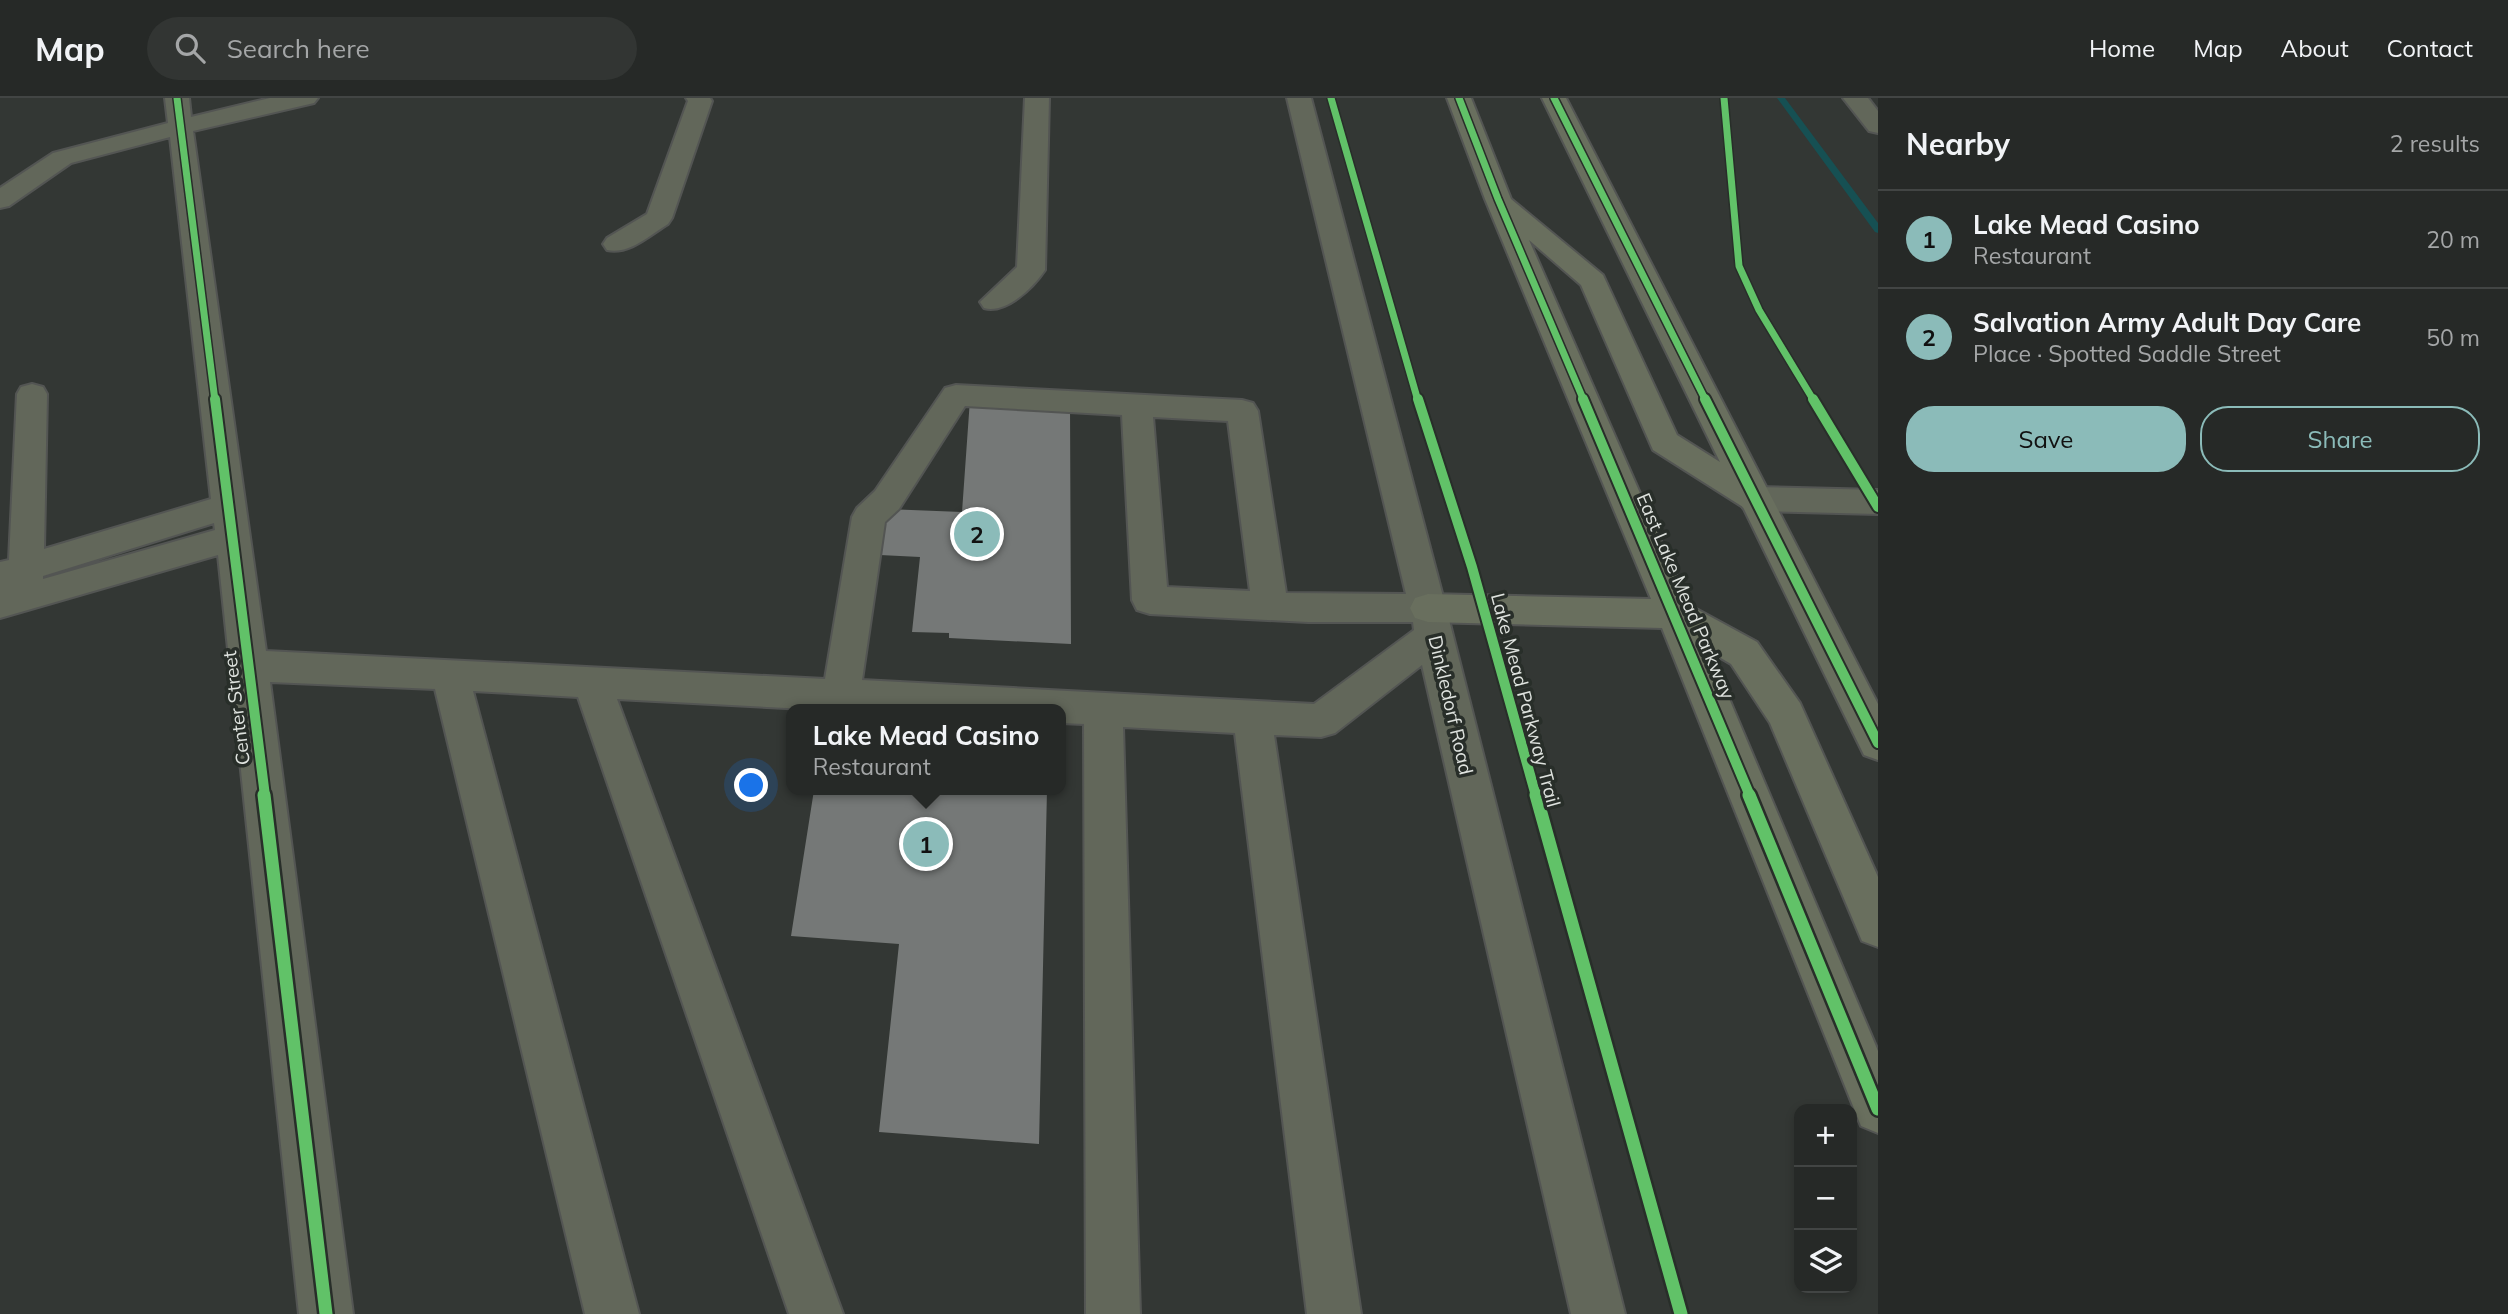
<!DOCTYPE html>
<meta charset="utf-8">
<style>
body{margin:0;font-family:Mulish,sans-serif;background:#323533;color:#f1f3f6}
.controls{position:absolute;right:21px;bottom:21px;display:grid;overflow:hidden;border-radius:14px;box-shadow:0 4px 10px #0003}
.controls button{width:63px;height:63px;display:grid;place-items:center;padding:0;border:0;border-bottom:2px solid #424544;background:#262927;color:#f1f3f6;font:35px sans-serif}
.you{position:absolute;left:752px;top:688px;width:24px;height:24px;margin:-18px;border:5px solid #fff;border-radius:50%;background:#1a73e8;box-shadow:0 0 0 10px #1a73e833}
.badge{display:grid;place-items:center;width:46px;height:46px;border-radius:50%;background:#8bbbb9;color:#111;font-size:23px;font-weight:700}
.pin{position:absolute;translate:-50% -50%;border:4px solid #fff;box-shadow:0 2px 7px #0006}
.popup{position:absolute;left:786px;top:606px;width:280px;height:91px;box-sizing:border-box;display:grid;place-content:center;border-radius:14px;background:#262927;filter:drop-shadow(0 2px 5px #0005);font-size:23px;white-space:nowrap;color:#a4a6a7}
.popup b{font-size:26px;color:#f1f3f6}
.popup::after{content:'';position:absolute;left:50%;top:100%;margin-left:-14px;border:14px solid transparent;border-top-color:#262927}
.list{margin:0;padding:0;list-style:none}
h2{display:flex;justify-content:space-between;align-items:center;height:91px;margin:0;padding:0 28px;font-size:30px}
h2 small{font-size:23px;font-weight:400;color:#a4a6a7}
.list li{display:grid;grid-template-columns:46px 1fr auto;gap:21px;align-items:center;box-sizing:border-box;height:98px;padding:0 28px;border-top:2px solid #424544}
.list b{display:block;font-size:26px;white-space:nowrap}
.list p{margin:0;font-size:23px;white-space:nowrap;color:#a4a6a7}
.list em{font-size:23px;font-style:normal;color:#a4a6a7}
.actions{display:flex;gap:14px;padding:21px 28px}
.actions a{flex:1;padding:16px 0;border:2px solid #8bbbb9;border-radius:28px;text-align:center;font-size:24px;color:#8bbbb9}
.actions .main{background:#8bbbb9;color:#111}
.icon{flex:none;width:38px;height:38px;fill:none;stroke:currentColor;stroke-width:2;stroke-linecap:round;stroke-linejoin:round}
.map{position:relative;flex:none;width:1878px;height:1216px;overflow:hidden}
header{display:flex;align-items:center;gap:42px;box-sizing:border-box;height:98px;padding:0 35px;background:#262927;border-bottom:2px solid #424544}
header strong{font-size:33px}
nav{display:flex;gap:38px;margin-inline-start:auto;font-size:24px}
.search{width:490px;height:63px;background:#323533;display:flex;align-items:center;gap:18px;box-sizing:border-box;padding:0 24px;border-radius:38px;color:#a4a6a7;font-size:26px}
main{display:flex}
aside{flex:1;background:#262927}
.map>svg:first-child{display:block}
</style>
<header>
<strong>Map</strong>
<div class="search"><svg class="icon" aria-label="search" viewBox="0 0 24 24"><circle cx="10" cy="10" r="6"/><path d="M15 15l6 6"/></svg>Search here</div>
<nav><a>Home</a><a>Map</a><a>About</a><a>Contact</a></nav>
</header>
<main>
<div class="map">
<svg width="1878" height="1216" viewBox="0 0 1878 1216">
<rect width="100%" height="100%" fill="#333734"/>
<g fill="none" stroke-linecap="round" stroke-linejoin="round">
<polygon fill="#165053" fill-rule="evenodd" points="1777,0 1785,0 1878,125 1878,135 1875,134"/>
</g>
<g fill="#757877">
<polygon points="970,301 1070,305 1071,546 949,540 949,535 912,534 920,459 880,457 886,411 962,414"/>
<polygon points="814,692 1047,692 1039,1046 879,1034 899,846 791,838"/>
</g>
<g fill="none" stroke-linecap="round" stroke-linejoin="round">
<g stroke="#535553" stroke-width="4">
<g id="minor">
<path d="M165 0H189L191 19 270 0H318L314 5 193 33 266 553 825 581 852 419 857 410 875 393 945 290 956 287 1242 302 1253 305 1258 313 1286 495 1406 496 1287 0H1311L1446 510 1625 1216H1571L1422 567 1335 635 1321 639 1274 637 1361 1216H1307L1235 635 1123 629 1140 1216H1086L1084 626 1061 625V611H805L617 601 843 1216H789L578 599 473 593 639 1216H585L435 591 270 584 353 1216H299L218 457 0 520V492L7 489 0 492V464L9 462 17 296 21 289 32 286 43 289 47 296 44 451 211 401 170 39 71 65 9 108 0 110V90L53 55 168 25ZM965 308 1122 317 1132 502 1137 512 1150 516 1308 524H1413L1414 532 1314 606 862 582 885 424 899 411ZM1153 319 1228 323 1250 493 1167 489ZM214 425 215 432 43 481V478Z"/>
<path d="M686 0H710L712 3 672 120 668 126C650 137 629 157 607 152L603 146 607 140 647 116 688 3Z"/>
<path d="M1025 0H1049L1045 172C1033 190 1006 216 984 210L980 204 1017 169Z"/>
<polygon points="1843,0 1868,0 1878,13 1878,35 1869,33"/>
<polygon points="1755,389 1878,392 1878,416 1755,413 1743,410 1738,401 1743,392"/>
</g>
</g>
<g stroke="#535553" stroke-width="4">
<polygon id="major" points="1447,0 1471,0 1511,101 1603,177 1677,337 1720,364 1542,0 1566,0 1878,606 1878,662 1864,657 1743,409 1653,352 1581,187 1529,142 1689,507 1757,544 1800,605 1878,779 1878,849 1862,843 1770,625 1731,566 1709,553 1878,953 1878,1035 1861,1028 1662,530 1428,524 1415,520 1410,510 1415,500 1428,496 1651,501 1485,101"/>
</g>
<use href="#minor" fill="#62675a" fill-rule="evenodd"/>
<use href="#major" fill="#696f5e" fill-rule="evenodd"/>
<g stroke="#282e29" stroke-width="10">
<g id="cycleway-far2">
<polyline points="177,0 215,303"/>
<polyline points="1331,0 1418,303"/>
<polyline points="1459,0 1498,101 1584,303"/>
<polyline points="1554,0 1706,303"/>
<polyline points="1724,0 1739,168 1759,212 1814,303"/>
</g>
</g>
<g stroke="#282e29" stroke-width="14">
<g id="cycleway-far1">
<polyline points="215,301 265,698"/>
<polyline points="1418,301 1472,469 1536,698"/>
<polyline points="1583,301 1750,698"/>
<polyline points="1705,301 1878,645"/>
<polyline points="1813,301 1878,409"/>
</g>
</g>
<g stroke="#282e29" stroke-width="18">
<g id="cycleway">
<polyline points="264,697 326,1216"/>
<polyline points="1536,697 1681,1216"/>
<polyline points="1749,697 1878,1011"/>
</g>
</g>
<use href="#cycleway-far2" stroke="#61c268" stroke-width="7"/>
<use href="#cycleway-far1" stroke="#61c268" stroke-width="10"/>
<use href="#cycleway" stroke="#61c268" stroke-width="13"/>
</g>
<g text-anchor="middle" stroke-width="7" stroke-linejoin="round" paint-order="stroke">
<g font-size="19" fill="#dfe3df" stroke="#282e29">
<text transform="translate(1686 498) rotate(67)" y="7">East Lake Mead Parkway</text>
<text transform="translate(1526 602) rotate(75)" y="7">Lake Mead Parkway Trail</text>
<text transform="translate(1451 607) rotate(77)" y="7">Dinkledorf Road</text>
<text transform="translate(236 610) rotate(-97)" y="7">Center Street</text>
</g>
</g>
</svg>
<div class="controls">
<button>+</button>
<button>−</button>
<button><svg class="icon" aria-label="layers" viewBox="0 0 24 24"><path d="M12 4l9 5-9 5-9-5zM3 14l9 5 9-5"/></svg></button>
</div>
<div class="you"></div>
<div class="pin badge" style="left:926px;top:746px">1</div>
<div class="popup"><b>Lake Mead Casino</b>Restaurant</div>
<div class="pin badge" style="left:977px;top:436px">2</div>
</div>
<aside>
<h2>Nearby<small>2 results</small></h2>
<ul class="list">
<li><span class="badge">1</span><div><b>Lake Mead Casino</b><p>Restaurant</p></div><em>20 m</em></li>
<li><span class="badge">2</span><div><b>Salvation Army Adult Day Care</b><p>Place · Spotted Saddle Street</p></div><em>50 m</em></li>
</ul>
<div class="actions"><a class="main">Save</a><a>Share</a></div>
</aside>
</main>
